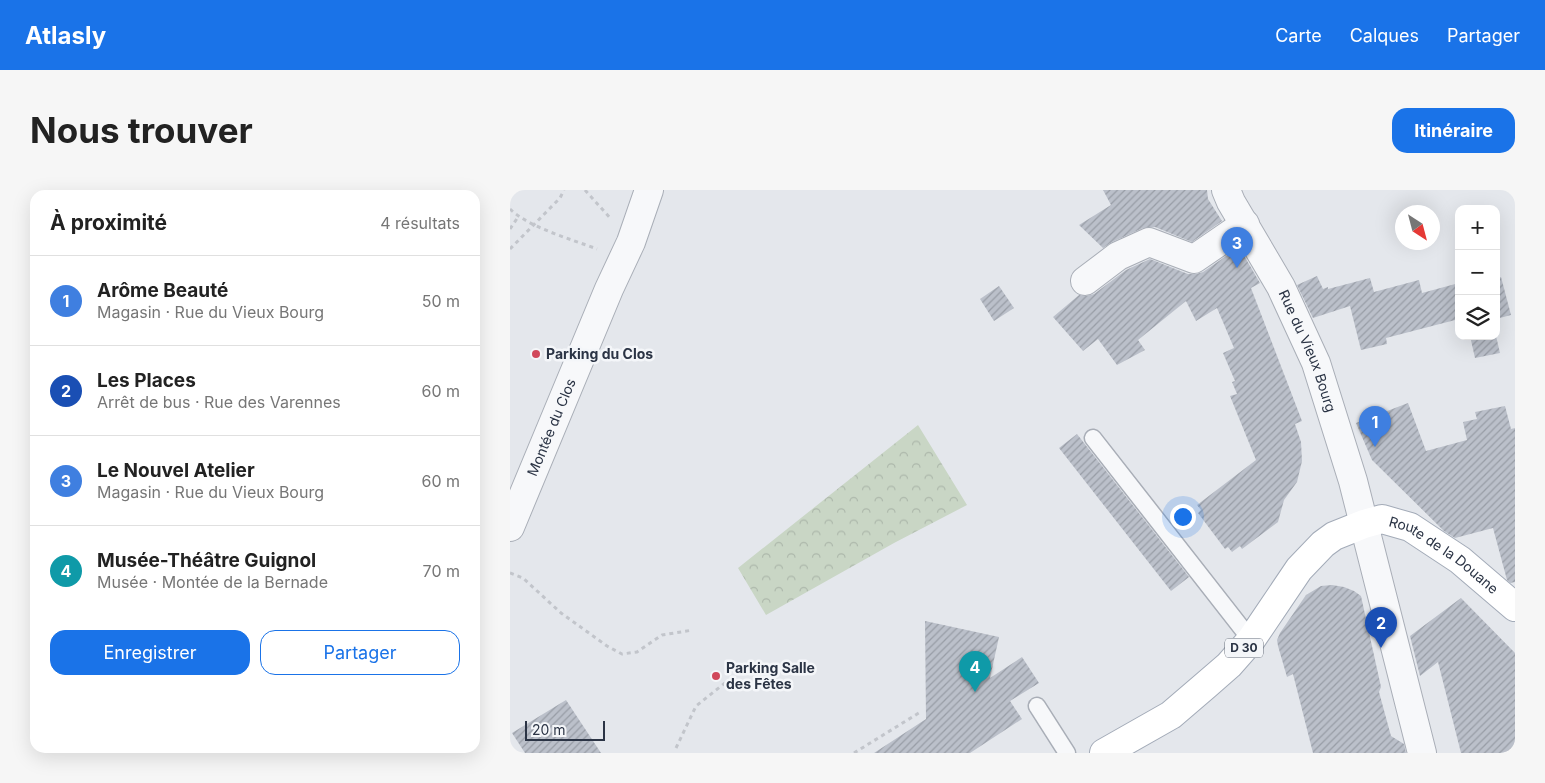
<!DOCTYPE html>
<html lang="fr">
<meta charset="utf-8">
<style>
body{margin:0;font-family:Inter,sans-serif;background:#f6f6f6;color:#222}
.controls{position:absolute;right:15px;top:15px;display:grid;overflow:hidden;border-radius:10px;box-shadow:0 5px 20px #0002}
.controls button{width:45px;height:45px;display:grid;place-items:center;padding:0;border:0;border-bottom:1px solid #e0e0e0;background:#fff;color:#222;font:25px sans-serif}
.compass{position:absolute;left:885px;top:15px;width:45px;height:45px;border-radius:50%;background:#fff;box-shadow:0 5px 20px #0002;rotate:144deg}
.scale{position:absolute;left:15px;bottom:12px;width:80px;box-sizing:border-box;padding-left:5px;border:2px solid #2b3445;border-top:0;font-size:14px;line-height:18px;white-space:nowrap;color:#2b3445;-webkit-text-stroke:4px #f4f6f9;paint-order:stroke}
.you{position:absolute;left:672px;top:326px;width:18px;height:18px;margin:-12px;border:4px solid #fff;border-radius:50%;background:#1a73e8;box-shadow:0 0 0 8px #1a73e833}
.badge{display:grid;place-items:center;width:32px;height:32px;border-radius:50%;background:#1a73e8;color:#fff;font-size:16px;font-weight:700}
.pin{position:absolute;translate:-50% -41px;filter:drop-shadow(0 1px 2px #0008)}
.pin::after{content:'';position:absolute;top:26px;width:18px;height:15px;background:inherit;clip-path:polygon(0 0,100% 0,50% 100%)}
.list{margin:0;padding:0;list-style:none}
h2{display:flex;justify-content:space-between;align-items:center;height:65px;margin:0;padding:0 20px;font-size:21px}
h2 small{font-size:16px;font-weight:400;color:#767676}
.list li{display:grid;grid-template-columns:32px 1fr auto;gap:15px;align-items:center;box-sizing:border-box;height:90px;padding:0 20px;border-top:1px solid #e0e0e0}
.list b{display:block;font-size:19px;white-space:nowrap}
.list p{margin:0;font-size:16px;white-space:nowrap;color:#767676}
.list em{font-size:16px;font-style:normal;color:#767676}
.actions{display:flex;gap:10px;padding:15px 20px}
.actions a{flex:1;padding:11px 0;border:1px solid #1a73e8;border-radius:15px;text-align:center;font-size:18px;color:#1a73e8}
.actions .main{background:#1a73e8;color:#fff}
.icon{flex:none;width:28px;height:28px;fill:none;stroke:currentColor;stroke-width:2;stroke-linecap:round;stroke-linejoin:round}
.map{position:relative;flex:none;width:1005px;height:563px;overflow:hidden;border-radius:15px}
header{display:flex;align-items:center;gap:30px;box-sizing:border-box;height:70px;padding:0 25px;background:#1a73e8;color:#fff}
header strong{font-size:24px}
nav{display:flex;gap:28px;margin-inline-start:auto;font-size:18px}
.intro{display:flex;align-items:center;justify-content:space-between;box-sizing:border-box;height:120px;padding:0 30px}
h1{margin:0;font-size:35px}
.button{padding:12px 22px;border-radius:15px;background:#1a73e8;color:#fff;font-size:18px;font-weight:700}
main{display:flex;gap:30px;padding:0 30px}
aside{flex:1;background:#fff;border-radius:15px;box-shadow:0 5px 20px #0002}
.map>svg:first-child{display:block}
</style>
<header>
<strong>Atlasly</strong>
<nav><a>Carte</a><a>Calques</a><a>Partager</a></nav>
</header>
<div class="intro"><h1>Nous trouver</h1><a class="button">Itinéraire</a></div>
<main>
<aside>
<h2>À proximité<small>4 résultats</small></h2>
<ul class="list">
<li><span class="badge" style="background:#3f7fe0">1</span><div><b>Arôme Beauté</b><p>Magasin · Rue du Vieux Bourg</p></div><em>50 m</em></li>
<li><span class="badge" style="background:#1a4fb4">2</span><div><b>Les Places</b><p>Arrêt de bus · Rue des Varennes</p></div><em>60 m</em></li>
<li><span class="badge" style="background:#3f7fe0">3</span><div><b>Le Nouvel Atelier</b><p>Magasin · Rue du Vieux Bourg</p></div><em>60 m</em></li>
<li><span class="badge" style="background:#0f9aa8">4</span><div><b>Musée-Théâtre Guignol</b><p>Musée · Montée de la Bernade</p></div><em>70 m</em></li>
</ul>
<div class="actions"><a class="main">Enregistrer</a><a>Partager</a></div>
</aside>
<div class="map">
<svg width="1005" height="563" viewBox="0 0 1005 563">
<defs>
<pattern id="forest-crowns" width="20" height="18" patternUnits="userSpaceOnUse" patternTransform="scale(1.25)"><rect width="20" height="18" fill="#c9d6c5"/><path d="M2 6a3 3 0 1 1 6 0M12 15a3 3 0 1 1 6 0" fill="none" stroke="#adb8ab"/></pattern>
<pattern id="building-hatch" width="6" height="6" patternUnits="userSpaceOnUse" patternTransform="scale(1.25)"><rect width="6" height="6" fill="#bbc0ca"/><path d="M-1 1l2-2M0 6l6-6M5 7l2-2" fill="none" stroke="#989da6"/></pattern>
</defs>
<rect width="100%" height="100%" fill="#e4e7ec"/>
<polygon fill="url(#forest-crowns)" points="408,235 457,315 384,353 256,425 228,378"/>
<g fill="url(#building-hatch)">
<polygon points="593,0 697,0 698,9 712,31 682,52 645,37 633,38 602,52 593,58 569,35 601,15"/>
<polygon points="729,57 750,93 741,98 792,231 785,234 791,252 792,271 787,292 774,310 768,332 732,359 730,356 722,362 718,357 715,359 688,323 691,320 687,315 746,270 720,206 727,204 722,192 725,191 713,163 724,158 707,118 686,131 676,111 628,150 635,160 607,175 588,149 573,161 543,127 569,105 576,106 584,104 616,80 640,69 678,84 686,84 693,82"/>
<polygon points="807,86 813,99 818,97 818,99 860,88 864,102 909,90 912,103 949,93 949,129 876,148 877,154 851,160 840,116 803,128 787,95"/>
<polygon points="991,87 1001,125 986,129 986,89"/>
<polygon points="489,96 504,118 484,131 470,109"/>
<polygon points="960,146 986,146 990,163 965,168"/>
<polygon points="898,213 916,261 957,250 953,232 967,229 965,222 995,216 1001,239 1005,238 1005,392 1000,393 997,390 983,338 945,348 934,341 862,270 846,233"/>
<polygon points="567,244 679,387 661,401 549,258"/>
<polygon points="822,395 834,397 844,401 851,406 871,497 869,502 881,546 894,554 896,563 803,563 783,484 777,487 768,456 767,450 770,443 796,405 811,396"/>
<polygon points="951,408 1005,463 1005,563 951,563 928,472 910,486 900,446"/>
<polygon points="415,431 489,447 480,488 512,467 529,493 500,511 512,529 460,563 364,563 416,529"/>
<polygon points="56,510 91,563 15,563 2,543"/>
</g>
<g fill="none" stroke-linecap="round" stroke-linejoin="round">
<g stroke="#a9aeb7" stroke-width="19">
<g id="service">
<polyline points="583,248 741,450"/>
<polyline points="527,516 557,563"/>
</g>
</g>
<g stroke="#a9aeb7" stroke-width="30">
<g id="minor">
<path id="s1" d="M716 0 721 12 771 97 806 173 843 291 912 563"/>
<polyline points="575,91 608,66 639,52 684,69 735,34"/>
<path id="s2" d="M0 337 99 99 121 52 139 0"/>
</g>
</g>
<g stroke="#a3abb8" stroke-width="30">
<g id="primary">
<path id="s3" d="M594 563 661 525 696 495 719 475 741 450 789 379 813 354 824 346 854 334 872 329 900 337 950 370 1005 417"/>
</g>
</g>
<g stroke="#c2c5cb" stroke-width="3" stroke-dasharray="4 4" stroke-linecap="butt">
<polyline points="75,0 101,29"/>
<path d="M0 19C20 38 61 49 87 59"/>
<polyline points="0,39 8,27"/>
<polyline points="0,59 50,8 54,0"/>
<polyline points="0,383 13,388 51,423 97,456 112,464 127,462 152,445 183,440"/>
<polyline points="166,558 186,516 215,493"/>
<polyline points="0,560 2,563"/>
<polyline points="344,563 412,521"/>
</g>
<use href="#service" stroke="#f7f8fa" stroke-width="16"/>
<use href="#minor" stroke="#f7f8fa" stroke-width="28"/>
<use href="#primary" stroke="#fff" stroke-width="28"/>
</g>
<g fill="#d1495b" stroke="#f4f6f9" stroke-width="2">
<circle cx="26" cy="164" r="5"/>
<circle cx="206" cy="486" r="5"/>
</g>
<g text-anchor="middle" stroke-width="5" stroke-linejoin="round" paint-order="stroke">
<rect fill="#f4f6f9" stroke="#676e7b" stroke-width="1" x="715" y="448.5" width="38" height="19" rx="4"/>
<g font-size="12" font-weight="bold" fill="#2b3445">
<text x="734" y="462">D 30</text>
</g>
<g font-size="14" fill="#2b3445" stroke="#f4f6f9">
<text dy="5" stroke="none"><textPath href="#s1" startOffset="181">Rue du Vieux Bourg</textPath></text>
<text dy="5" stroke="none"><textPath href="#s2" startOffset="108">Montée du Clos</textPath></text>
<text dy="5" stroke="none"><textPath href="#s3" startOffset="444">Route de la Douane</textPath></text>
</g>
<g font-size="14" font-weight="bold" fill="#2b3445" stroke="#f4f6f9" text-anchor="start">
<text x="36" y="169">Parking du Clos</text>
<text x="216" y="483">Parking Salle<tspan x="216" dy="16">des Fêtes</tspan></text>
</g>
</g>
</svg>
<div class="controls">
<button>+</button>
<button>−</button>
<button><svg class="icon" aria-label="layers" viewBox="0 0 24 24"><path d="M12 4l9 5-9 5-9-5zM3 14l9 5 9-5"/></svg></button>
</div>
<svg class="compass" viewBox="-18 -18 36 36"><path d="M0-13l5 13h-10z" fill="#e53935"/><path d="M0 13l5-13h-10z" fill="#767676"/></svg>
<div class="scale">20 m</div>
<div class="you"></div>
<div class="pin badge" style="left:865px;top:257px;background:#3f7fe0">1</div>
<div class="pin badge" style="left:871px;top:458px;background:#1a4fb4">2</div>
<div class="pin badge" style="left:727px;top:78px;background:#3f7fe0">3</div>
<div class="pin badge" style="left:465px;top:502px;background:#0f9aa8">4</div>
</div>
</main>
